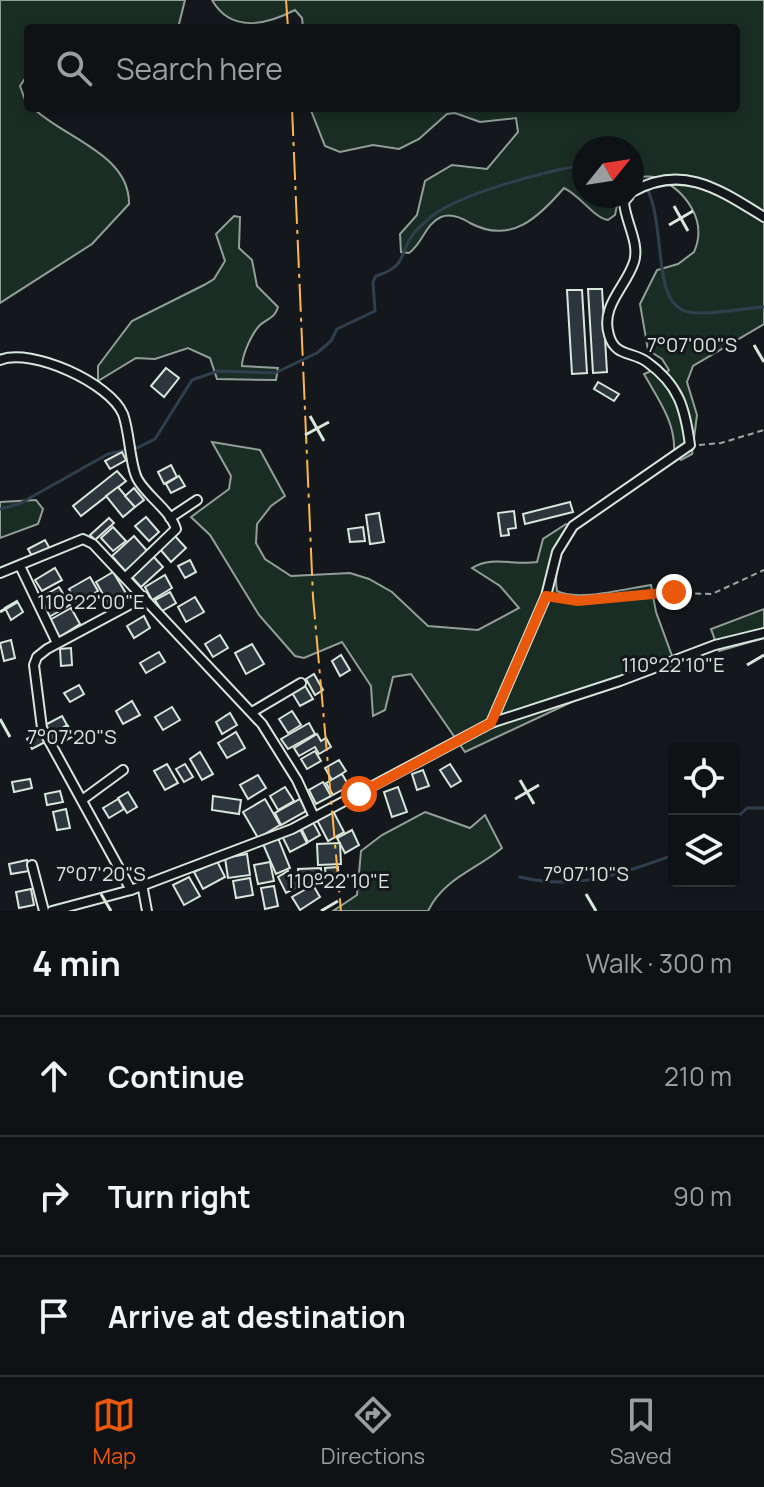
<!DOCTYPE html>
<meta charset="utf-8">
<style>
body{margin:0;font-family:Manrope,sans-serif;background:#1d2022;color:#f1f3f6}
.controls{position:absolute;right:24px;bottom:24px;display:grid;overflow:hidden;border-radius:8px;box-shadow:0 4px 12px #0003}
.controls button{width:72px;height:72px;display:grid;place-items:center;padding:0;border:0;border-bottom:2px solid #2f3234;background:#0f1215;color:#f1f3f6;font:40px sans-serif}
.compass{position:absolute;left:572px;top:136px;width:72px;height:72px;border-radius:50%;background:#0f1215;box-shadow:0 4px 12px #0003;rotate:60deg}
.stop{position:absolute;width:24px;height:24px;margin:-18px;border:6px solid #ea580c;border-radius:50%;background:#fff}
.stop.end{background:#ea580c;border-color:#fff;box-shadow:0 2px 8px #0008}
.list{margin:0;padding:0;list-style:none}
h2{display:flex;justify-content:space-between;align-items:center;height:104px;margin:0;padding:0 32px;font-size:34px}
h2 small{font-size:26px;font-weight:400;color:#9b9ea0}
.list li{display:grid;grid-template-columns:52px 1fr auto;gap:24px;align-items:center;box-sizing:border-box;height:120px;padding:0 32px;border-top:2px solid #2f3234}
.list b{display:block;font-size:30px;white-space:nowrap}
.list em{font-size:26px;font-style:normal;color:#9b9ea0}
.icon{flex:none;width:44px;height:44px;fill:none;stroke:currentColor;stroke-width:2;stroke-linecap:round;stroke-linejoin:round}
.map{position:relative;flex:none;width:764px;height:911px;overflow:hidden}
.search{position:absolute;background:#0f1215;box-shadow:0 4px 12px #0003;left:24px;right:24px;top:24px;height:88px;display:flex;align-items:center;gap:20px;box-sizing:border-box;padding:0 28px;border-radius:8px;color:#9b9ea0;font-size:30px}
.sheet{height:464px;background:#0f1215}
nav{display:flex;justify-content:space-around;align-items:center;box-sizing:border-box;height:112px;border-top:2px solid #2f3234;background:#0f1215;font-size:22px;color:#9b9ea0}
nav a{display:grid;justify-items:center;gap:4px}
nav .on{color:#ea580c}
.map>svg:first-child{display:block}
</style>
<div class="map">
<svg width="764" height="911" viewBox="0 0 764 911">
<rect width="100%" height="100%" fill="#14181c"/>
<g fill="#1a2d24" stroke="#939e99" stroke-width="2">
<path d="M0 0H185L178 28H28V74L20 86 28 108H33C64 138 130 154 129 204L92 244 0 303Z"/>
<path d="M212 0H764V324L693 366 687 382 697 415 692 454 681 460 674 452C676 423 658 399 644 374L651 371 665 374 669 370 662 359 648 350 640 304 657 270 678 264 694 252C708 221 686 191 658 178 651 175 640 177 632 178V148H584V196H619L615 215 608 220C594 218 582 197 564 188 539 217 511 245 470 223 462 218 451 213 441 217 425 224 423 243 409 253L401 252 400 234 417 215 425 181 452 165 487 169 518 132 516 118 480 122 455 113 447 114 419 139 399 149 373 145 340 152 325 146 310 108H736V28H303L302 18 295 10C266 25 231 33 212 0Z"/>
<path d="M234 216 240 217 239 248 252 260 257 286 278 307C275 318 268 318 260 325 252 333 242 355 242 366L278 368 276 380 217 379 210 358 188 348 155 359 136 358 98 381V366L132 321 204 285 214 279 225 261 216 234Z"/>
<path d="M212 442 260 450 285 496 271 506 257 524 256 543 265 559 291 576 350 573 369 579 392 592 428 626 478 630 519 608 500 586 472 568C493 555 514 566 537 562L543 539 566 524 578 527C563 545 553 567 557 591 577 602 628 588 651 585L656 612 675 664 578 699 465 752 411 674 393 677 385 710 373 716 371 686 342 642 304 658 295 656 259 615 210 535 191 517 229 489 231 476Z"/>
<polygon points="36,500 43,509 38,524 0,538 0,502"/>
<polygon points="764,609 764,638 719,651 711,629"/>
<path d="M425 812 470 828 485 815 502 848C476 870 444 878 428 911H333L357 895 361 851 382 835Z"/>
</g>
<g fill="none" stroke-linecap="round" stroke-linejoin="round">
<g stroke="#2f3f4d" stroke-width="3">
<path d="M632 167C675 204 644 301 688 312 706 316 745 308 764 307"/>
<path d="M0 509 19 504 108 454 139 447 155 439 192 380 218 371 275 373 317 353 331 341 337 329 375 311 373 282 376 276C409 266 399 251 414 233 419 227 426 221 432 216 462 193 546 171 584 165"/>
<polyline points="734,821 747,808 764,808"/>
<path d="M520 877C578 891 619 874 674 855"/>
</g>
</g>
<g fill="#2c363c" stroke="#d8e6dc" stroke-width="2">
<polygon points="588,289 602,289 607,372 593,373"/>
<polygon points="567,290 582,290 587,373 572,374"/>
<polygon points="166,368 179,378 164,397 151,386"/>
<polygon points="598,382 619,394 614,401 594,389"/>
<polygon points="122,452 126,460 110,469 105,461"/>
<polygon points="171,465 177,477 164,484 158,472"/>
<polygon points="117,471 126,481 81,516 73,506"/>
<polygon points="179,476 185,486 171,493 166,484"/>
<polygon points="118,487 135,507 123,517 106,496"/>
<polygon points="134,488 144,500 135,507 125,496"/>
<polygon points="570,502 573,512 525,524 523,514"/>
<polygon points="514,511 516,528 508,529 509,535 501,536 498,513"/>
<polygon points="379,513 384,542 370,544 366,515"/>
<polygon points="146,517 159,532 149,541 135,526"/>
<polygon points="109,518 114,523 95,540 90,535"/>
<polygon points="113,527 126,541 113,551 101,538"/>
<polygon points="363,527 365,541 350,542 348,529"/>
<polygon points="174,535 186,548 171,562 159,548"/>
<polygon points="134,536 149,553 127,573 112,556"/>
<polygon points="45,540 50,549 33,558 28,549"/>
<polygon points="152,555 163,567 141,587 130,575"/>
<polygon points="190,560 196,572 185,578 178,566"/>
<polygon points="55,568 62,580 42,591 35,580"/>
<polygon points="113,572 130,600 112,610 96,582"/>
<polygon points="165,575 172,588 152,600 145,587"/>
<polygon points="90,577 98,591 77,603 69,589"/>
<polygon points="59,587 70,605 49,617 38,599"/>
<polygon points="170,592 176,603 162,611 155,600"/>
<polygon points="195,597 204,612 186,622 178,607"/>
<polygon points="17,601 23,612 11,620 5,608"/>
<polygon points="71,608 80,624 58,638 48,621"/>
<polygon points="144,616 150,628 134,638 127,626"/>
<polygon points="220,635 228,648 213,657 205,644"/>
<polygon points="11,640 15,658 4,661 0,643"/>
<polygon points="252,644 264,664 246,674 235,653"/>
<polygon points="71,648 72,665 61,666 60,649"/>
<polygon points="159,652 165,662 146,673 140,663"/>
<polygon points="341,655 350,670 340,676 332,661"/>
<polygon points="314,674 323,690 315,695 306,679"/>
<polygon points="304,684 313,699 300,706 291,691"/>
<polygon points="79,685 84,694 70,702 64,693"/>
<polygon points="132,701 140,715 123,724 116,711"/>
<polygon points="172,707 180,720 163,730 155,717"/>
<polygon points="292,711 301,725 288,733 279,719"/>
<polygon points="230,713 237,725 222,734 216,722"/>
<polygon points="62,716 67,725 50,735 45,725"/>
<polygon points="309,723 315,734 288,749 281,739"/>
<polygon points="68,726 73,736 58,745 53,735"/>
<polygon points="41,731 47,741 32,749 27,739"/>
<polygon points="236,732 245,748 227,758 218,743"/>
<polygon points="317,734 321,741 326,738 331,747 319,754 315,747 299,756 294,748"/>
<polygon points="315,751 321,761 307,769 301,759"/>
<polygon points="200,752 213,774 202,780 190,759"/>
<polygon points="339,760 346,771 332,780 325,768"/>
<polygon points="167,764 178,783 165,790 154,771"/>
<polygon points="185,764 193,777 184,782 176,769"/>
<polygon points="450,764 461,781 451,787 440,770"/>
<polygon points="423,770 429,786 417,790 412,774"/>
<polygon points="342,774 349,786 333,795 326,783"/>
<polygon points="258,775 266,788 248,799 240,785"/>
<polygon points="30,779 32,788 14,792 12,782"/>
<polygon points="323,782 331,796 316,804 309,790"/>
<polygon points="285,787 294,801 278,810 270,796"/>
<polygon points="398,787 407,812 392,817 384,792"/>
<polygon points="60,791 63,802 47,805 45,794"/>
<polygon points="128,792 137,807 127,813 118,798"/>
<polygon points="213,796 241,800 239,814 212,810"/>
<polygon points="118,799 124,809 109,818 103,808"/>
<polygon points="265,799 280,825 258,838 243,812"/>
<polygon points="300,799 306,811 281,825 275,813"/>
<polygon points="66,809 70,828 57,830 53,812"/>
<polygon points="333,811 344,832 328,841 317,820"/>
<polygon points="313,822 320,835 308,842 301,828"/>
<polygon points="299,827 307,843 290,852 282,836"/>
<polygon points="352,830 359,845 345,853 337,838"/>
<polygon points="278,838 290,868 276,874 263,844"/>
<polygon points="340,843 341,864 318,865 317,844"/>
<polygon points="247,854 250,875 228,878 225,858"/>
<polygon points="27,860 29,871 11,874 9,864"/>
<polygon points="217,861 225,877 203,889 194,872"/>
<polygon points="270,862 274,881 258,884 254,865"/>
<polygon points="338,867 339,884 327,885 325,868"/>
<polygon points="321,868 322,883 299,885 298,869"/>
<polygon points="288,871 297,887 286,893 278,877"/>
<polygon points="189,877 200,896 184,905 173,885"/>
<polygon points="250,878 253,895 236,898 233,881"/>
<polygon points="313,885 320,897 300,910 292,897"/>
<polygon points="274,886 278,906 265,909 261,888"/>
<polygon points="31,889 34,905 19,908 16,892"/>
</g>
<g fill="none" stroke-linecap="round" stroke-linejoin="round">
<g stroke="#d8e6dc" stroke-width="12">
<g id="street">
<path d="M632 192C683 163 720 190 764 217"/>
<path d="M0 360C31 347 110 383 123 414 130 433 130 467 138 480 148 497 170 510 176 529L125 578"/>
<polyline points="170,518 197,500"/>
<polyline points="20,566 57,643"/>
<polyline points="0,573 83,539 93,544 262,724 297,780 314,817"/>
<polyline points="252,712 301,683"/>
<path d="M491 723 546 596 557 552 573 526 690 445C685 408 679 385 647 362 632 351 615 357 609 335 600 306 626 287 634 262 640 243 625 221 624 202L629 196"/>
<polyline points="82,800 123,770"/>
<polyline points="32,865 44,911"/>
<polyline points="142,884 147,911"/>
<polyline points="131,890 42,728 34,665 37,657 47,649 144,597"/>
<polyline points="52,911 131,890 292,829 491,723 620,681 715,645 764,633"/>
</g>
</g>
<g stroke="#9da8a2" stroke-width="2" stroke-dasharray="6 4" stroke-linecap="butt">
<polyline points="699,445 721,443 764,430"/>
<polyline points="556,598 578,601 645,592 712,594 764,570"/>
</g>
<use href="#street" stroke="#14181c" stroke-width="8"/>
<g stroke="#ffb74d" stroke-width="2" stroke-dasharray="28 6 4 6" stroke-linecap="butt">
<polyline points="286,0 288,28"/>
<polyline points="292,108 313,597 341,911"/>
</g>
</g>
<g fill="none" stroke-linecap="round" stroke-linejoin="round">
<polyline stroke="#ea580c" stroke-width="10" points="359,794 491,723 546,596 578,601 674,592"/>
</g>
<path fill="none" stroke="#d8e6dc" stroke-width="3" d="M674 206 688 231M669 225 693 211M754 345 764 362M310 416 324 441M305 435 329 422M0 612 17 602M747 665 764 655M0 719 10 737M520 780 534 804M515 799 539 785M101 894 111 911M586 894 596 911M321 911 338 901"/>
<g font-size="20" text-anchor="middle" fill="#d8e6dc" stroke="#14181c" stroke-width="6" stroke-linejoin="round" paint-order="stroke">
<text x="692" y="352">7°07'00"S</text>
<text x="91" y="609">110°22'00"E</text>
<text x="673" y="672">110°22'10"E</text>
<text x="72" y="744">7°07'20"S</text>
<text x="101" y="881">7°07'20"S</text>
<text x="586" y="881">7°07'10"S</text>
<text x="338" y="888">110°22'10"E</text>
</g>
</svg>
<div class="controls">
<button><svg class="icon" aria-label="locate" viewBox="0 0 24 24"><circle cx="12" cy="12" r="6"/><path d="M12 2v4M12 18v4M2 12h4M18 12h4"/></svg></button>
<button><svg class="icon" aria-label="layers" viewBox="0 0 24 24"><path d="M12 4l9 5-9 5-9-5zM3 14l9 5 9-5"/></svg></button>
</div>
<svg class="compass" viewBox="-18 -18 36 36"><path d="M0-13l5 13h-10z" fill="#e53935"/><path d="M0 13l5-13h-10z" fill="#9b9ea0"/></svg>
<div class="stop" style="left:359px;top:794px"></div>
<div class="stop end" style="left:674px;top:592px"></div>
<div class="search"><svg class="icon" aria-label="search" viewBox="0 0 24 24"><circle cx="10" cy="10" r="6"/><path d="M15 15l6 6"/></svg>Search here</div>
</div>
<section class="sheet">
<h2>4 min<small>Walk · 300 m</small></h2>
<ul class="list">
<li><svg class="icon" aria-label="ahead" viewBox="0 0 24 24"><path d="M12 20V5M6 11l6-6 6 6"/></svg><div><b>Continue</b></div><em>210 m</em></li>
<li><svg class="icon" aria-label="right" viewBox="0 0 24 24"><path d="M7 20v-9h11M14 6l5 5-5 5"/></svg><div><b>Turn right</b></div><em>90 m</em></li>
<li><svg class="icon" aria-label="arrive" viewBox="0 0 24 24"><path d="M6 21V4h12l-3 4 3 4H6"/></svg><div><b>Arrive at destination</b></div></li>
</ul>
</section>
<nav>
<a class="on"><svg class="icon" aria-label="map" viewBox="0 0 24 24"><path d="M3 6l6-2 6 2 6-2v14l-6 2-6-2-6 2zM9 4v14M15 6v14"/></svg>Map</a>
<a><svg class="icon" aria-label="directions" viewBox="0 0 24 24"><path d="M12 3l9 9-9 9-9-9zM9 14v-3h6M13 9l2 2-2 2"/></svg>Directions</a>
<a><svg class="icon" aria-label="saved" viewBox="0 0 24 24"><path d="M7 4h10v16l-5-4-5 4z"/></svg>Saved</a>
</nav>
